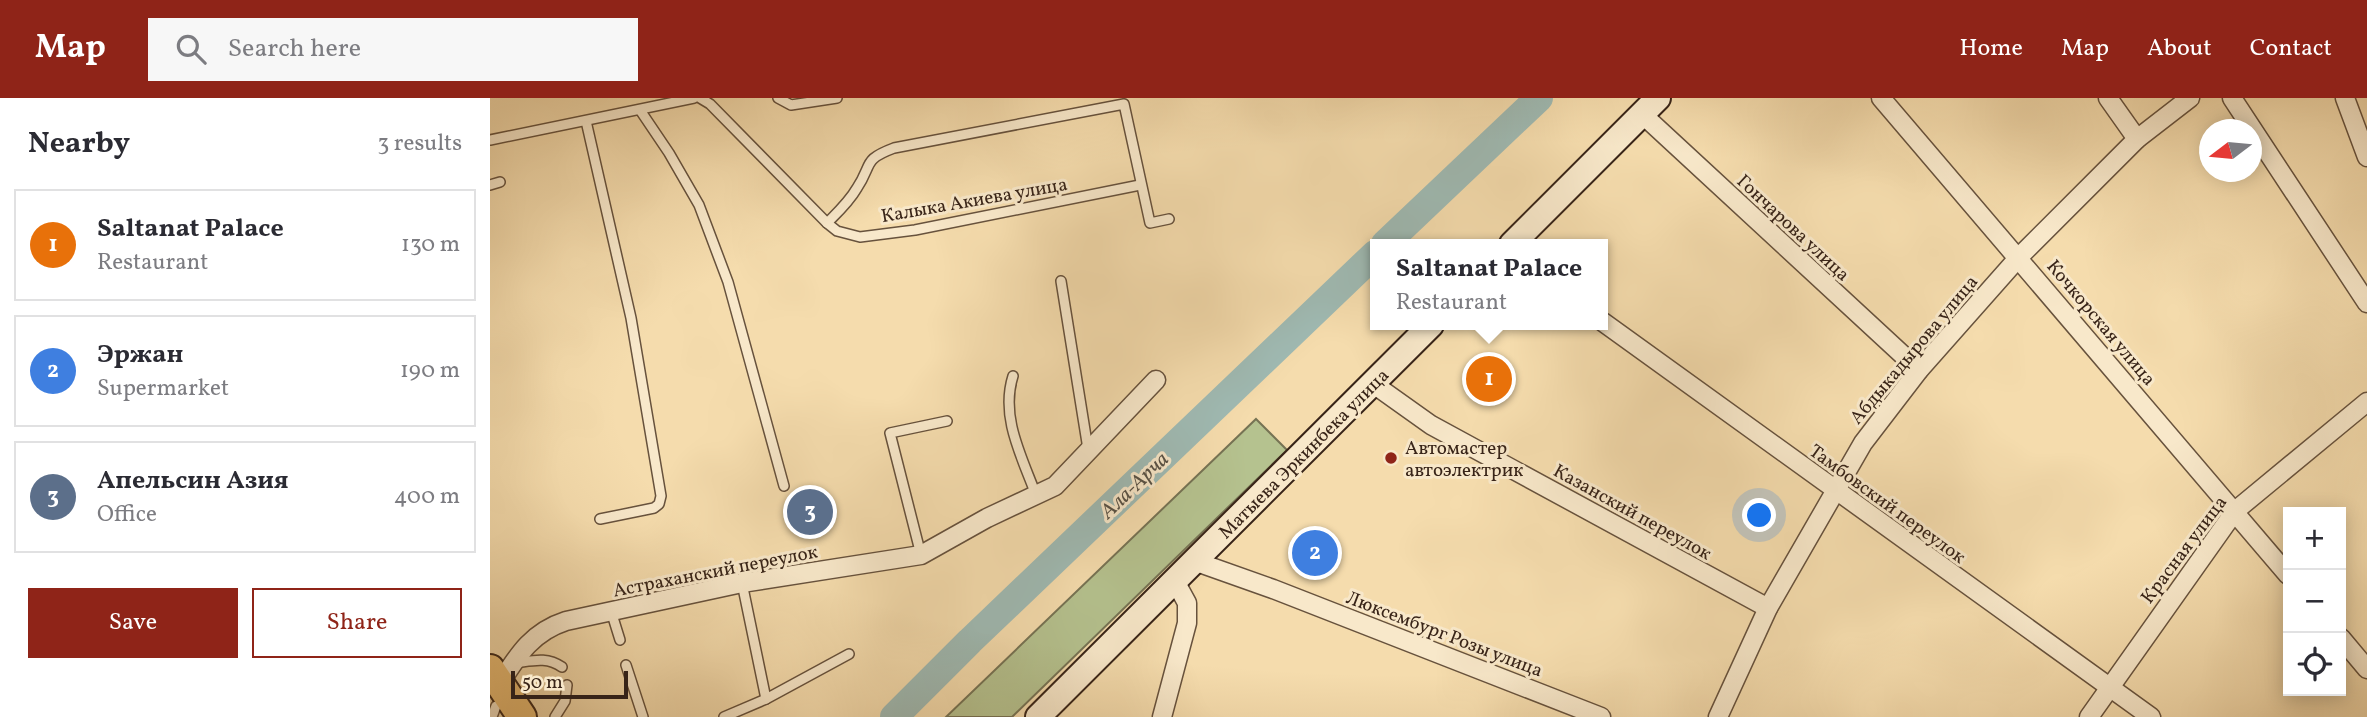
<!DOCTYPE html>
<meta charset="utf-8">
<style>
body{margin:0;font-family:Vollkorn,serif;background:#f7f7f7;color:#2b2b33}
.controls{position:absolute;right:21px;bottom:21px;display:grid;overflow:hidden;border-radius:0px;box-shadow:0 4px 18px #0003}
.controls button{width:63px;height:63px;display:grid;place-items:center;padding:0;border:0;border-bottom:2px solid #e1e1e2;background:#fff;color:#2b2b33;font:35px sans-serif}
.compass{position:absolute;left:1709px;top:21px;width:63px;height:63px;border-radius:50%;background:#fff;box-shadow:0 4px 18px #0003;rotate:254deg}
.scale{position:absolute;left:21px;bottom:18px;width:117px;box-sizing:border-box;padding-left:7px;border:4px solid #382418;border-top:0;font-size:19px;line-height:24px;white-space:nowrap;color:#382418;-webkit-text-stroke:5px #f8e8ca;paint-order:stroke}
.you{position:absolute;left:1270px;top:418px;width:24px;height:24px;margin:-18px;border:5px solid #fff;border-radius:50%;background:#1a73e8;box-shadow:0 0 0 10px #1a73e833}
.badge{display:grid;place-items:center;width:46px;height:46px;border-radius:50%;background:#8f2418;color:#fff;font-size:23px;font-weight:700}
.pin{position:absolute;translate:-50% -50%;border:4px solid #fff;box-shadow:0 2px 7px #0006}
.popup{position:absolute;left:880px;top:141px;width:238px;height:91px;box-sizing:border-box;display:grid;place-content:center;border-radius:0px;background:#fff;filter:drop-shadow(0 2px 5px #0005);font-size:23px;white-space:nowrap;color:#7c7c81}
.popup b{font-size:26px;color:#2b2b33}
.popup::after{content:'';position:absolute;left:50%;top:100%;margin-left:-14px;border:14px solid transparent;border-top-color:#fff}
.list{margin:0;padding:0;list-style:none}
h2{display:flex;justify-content:space-between;align-items:center;height:91px;margin:0;padding:0 28px;font-size:30px}
h2 small{font-size:23px;font-weight:400;color:#7c7c81}
.list li{display:grid;grid-template-columns:46px 1fr auto;gap:21px;align-items:center;box-sizing:border-box;height:112px;margin:0 14px 14px;padding:0 14px;border:2px solid #e1e1e2;border-radius:0px}
.list b{display:block;font-size:26px;white-space:nowrap}
.list p{margin:0;font-size:23px;white-space:nowrap;color:#7c7c81}
.list em{font-size:23px;font-style:normal;color:#7c7c81}
.actions{display:flex;gap:14px;padding:21px 28px}
.actions a{flex:1;padding:16px 0;border:2px solid #8f2418;border-radius:0px;text-align:center;font-size:24px;color:#8f2418}
.actions .main{background:#8f2418;color:#fff}
.icon{flex:none;width:38px;height:38px;fill:none;stroke:currentColor;stroke-width:2;stroke-linecap:round;stroke-linejoin:round}
.map{position:relative;flex:none;width:1877px;height:619px;overflow:hidden}
header{display:flex;align-items:center;gap:42px;box-sizing:border-box;height:98px;padding:0 35px;background:#8f2418;color:#fff}
header strong{font-size:33px}
nav{display:flex;gap:38px;margin-inline-start:auto;font-size:24px}
.search{width:490px;height:63px;background:#f7f7f7;display:flex;align-items:center;gap:18px;box-sizing:border-box;padding:0 24px;border-radius:0px;color:#7c7c81;font-size:26px}
main{display:flex}
aside{flex:1;background:#fff}
.map>svg:first-child{display:block}
</style>
<header>
<strong>Map</strong>
<div class="search"><svg class="icon" aria-label="search" viewBox="0 0 24 24"><circle cx="10" cy="10" r="6"/><path d="M15 15l6 6"/></svg>Search here</div>
<nav><a>Home</a><a>Map</a><a>About</a><a>Contact</a></nav>
</header>
<main>
<aside>
<h2>Nearby<small>3 results</small></h2>
<ul class="list">
<li><span class="badge" style="background:#e8710a">1</span><div><b>Saltanat Palace</b><p>Restaurant</p></div><em>130 m</em></li>
<li><span class="badge" style="background:#3f7fe0">2</span><div><b>Эржан</b><p>Supermarket</p></div><em>190 m</em></li>
<li><span class="badge" style="background:#5c6f8a">3</span><div><b>Апельсин Азия</b><p>Office</p></div><em>400 m</em></li>
</ul>
<div class="actions"><a class="main">Save</a><a>Share</a></div>
</aside>
<div class="map">
<svg width="1877" height="619" viewBox="0 0 1877 619">
<rect width="100%" height="100%" fill="#f5dcad"/>
<filter id="stains"><feTurbulence type="fractalNoise" baseFrequency=".00286" numOctaves="4"/><feColorMatrix values="0 0 0 0 .2 0 0 0 0 .09 0 0 0 0 .02 0 0 0 .5 -.17"/></filter>
<radialGradient id="worn" r=".72"><stop offset=".6" stop-color="#630" stop-opacity="0"/><stop offset="1" stop-color="#630" stop-opacity=".3"/></radialGradient>
<polygon fill="#b5c28f" stroke="#767354" stroke-width="2" points="766,321 797,352 522,619 456,619"/>
<g fill="none" stroke-linecap="round" stroke-linejoin="round">
<g stroke="#9fbab3" stroke-width="28">
<polyline points="895,146 1049,0"/>
<polyline points="404,619 480,543 885,156"/>
</g>
<g stroke="#67523d" stroke-width="12">
<g id="service">
<polyline points="210,0 220,6 337,125 347,133 370,139 425,132 650,87"/>
<polyline points="288,0 301,7 347,0"/>
<polyline points="150,12 179,55 209,107 238,184 294,388"/>
<polyline points="96,23 141,220 171,398 169,406 164,410 110,421"/>
<polyline points="0,42 204,0"/>
<polyline points="0,87 10,84"/>
<path d="M337 125C348 114 359 104 367 90 383 66 372 62 404 50L634 6 660 125 679 121"/>
<polyline points="571,183 598,351"/>
<path d="M523 278C510 319 532 359 546 397"/>
<polyline points="431,457 400,335 457,323"/>
<polyline points="252,485 276,601"/>
<polyline points="121,513 130,542"/>
<path d="M24 565C42 563 56 558 72 569"/>
<polyline points="136,567 153,619"/>
<polyline points="2,619 6,608"/>
<polyline points="65,619 75,603 77,587"/>
<polyline points="234,619 276,601 359,556"/>
</g>
</g>
<g stroke="#67523d" stroke-width="21">
<g id="minor">
<polyline points="1391,0 1798,477"/>
<polyline points="1618,0 1647,41"/>
<polyline points="1742,0 1877,205"/>
<polyline points="1855,0 1877,59"/>
<polyline points="1152,16 1429,272"/>
<polyline points="1113,224 1661,619"/>
<polyline points="882,285 941,327 1278,510"/>
<polyline points="704,463 783,491 1111,619"/>
<polyline points="1851,540 1877,571"/>
<path d="M10 585C28 557 42 534 76 523L252 485 431 457 497 420 565 388 666 282"/>
<polyline points="672,619 697,525 697,505 685,483"/>
<polyline points="1228,619 1278,510 1373,345 1429,272 1529,159 1647,41 1700,0"/>
<polyline points="1599,619 1745,413 1877,304"/>
</g>
</g>
<g stroke="#382418" stroke-width="28">
<g id="secondary">
<polyline points="1022,146 1168,0"/>
<polyline points="548,619 941,227"/>
</g>
</g>
<g stroke="#382418" stroke-width="32">
<polyline id="primary" points="0,571 32,619"/>
</g>
<use href="#service" stroke="#f8e8ca" stroke-width="9"/>
<use href="#minor" stroke="#f8e8ca" stroke-width="18"/>
<use href="#secondary" stroke="#f8e8ca" stroke-width="24"/>
<use href="#primary" stroke="#eabe76" stroke-width="28"/>
</g>
<circle fill="#8f2418" stroke="#f8e8ca" stroke-width="2.5" cx="901" cy="360" r="7"/>
<g text-anchor="middle" stroke-width="6" stroke-linejoin="round" paint-order="stroke">
<g font-size="19" fill="#382418" stroke="#f8e8ca">
<text transform="translate(484 101) rotate(-10)" y="7">Калыка Акиева улица</text>
<text transform="translate(1304 129) rotate(43)" y="7">Гончарова улица</text>
<text transform="translate(1612 224) rotate(50)" y="7">Кочкорская улица</text>
<text transform="translate(1423 251) rotate(-50)" y="7">Абдыкадырова улица</text>
<text transform="translate(813 355) rotate(-45)" y="7">Матыева Эркинбека улица</text>
<text transform="translate(1398 405) rotate(36)" y="7">Тамбовский переулок</text>
<text transform="translate(1143 413) rotate(29)" y="7">Казанский переулок</text>
<text transform="translate(1693 451) rotate(-53)" y="7">Красная улица</text>
<text transform="translate(225 472) rotate(-11)" y="7">Астраханский переулок</text>
<text transform="translate(955 535) rotate(21)" y="7">Люксембург Розы улица</text>
</g>
<g font-size="19" fill="#382418" stroke="#f8e8ca" text-anchor="start">
<text x="915" y="356">Автомастер<tspan x="915" dy="22">автоэлектрик</tspan></text>
</g>
<g font-size="21" font-style="italic" fill="#575146" stroke="#f8e8ca">
<text transform="translate(644 387) rotate(-44)" y="7">Ала-Арча</text>
</g>
</g>
<rect width="100%" height="100%" filter="url(#stains)"/>
<rect width="100%" height="100%" fill="url(#worn)"/>
</svg>
<div class="controls">
<button>+</button>
<button>−</button>
<button><svg class="icon" aria-label="locate" viewBox="0 0 24 24"><circle cx="12" cy="12" r="6"/><path d="M12 2v4M12 18v4M2 12h4M18 12h4"/></svg></button>
</div>
<svg class="compass" viewBox="-18 -18 36 36"><path d="M0-13l5 13h-10z" fill="#e53935"/><path d="M0 13l5-13h-10z" fill="#7c7c81"/></svg>
<div class="scale">50 m</div>
<div class="you"></div>
<div class="pin badge" style="left:999px;top:281px;background:#e8710a">1</div>
<div class="popup"><b>Saltanat Palace</b>Restaurant</div>
<div class="pin badge" style="left:825px;top:455px;background:#3f7fe0">2</div>
<div class="pin badge" style="left:320px;top:414px;background:#5c6f8a">3</div>
</div>
</main>
